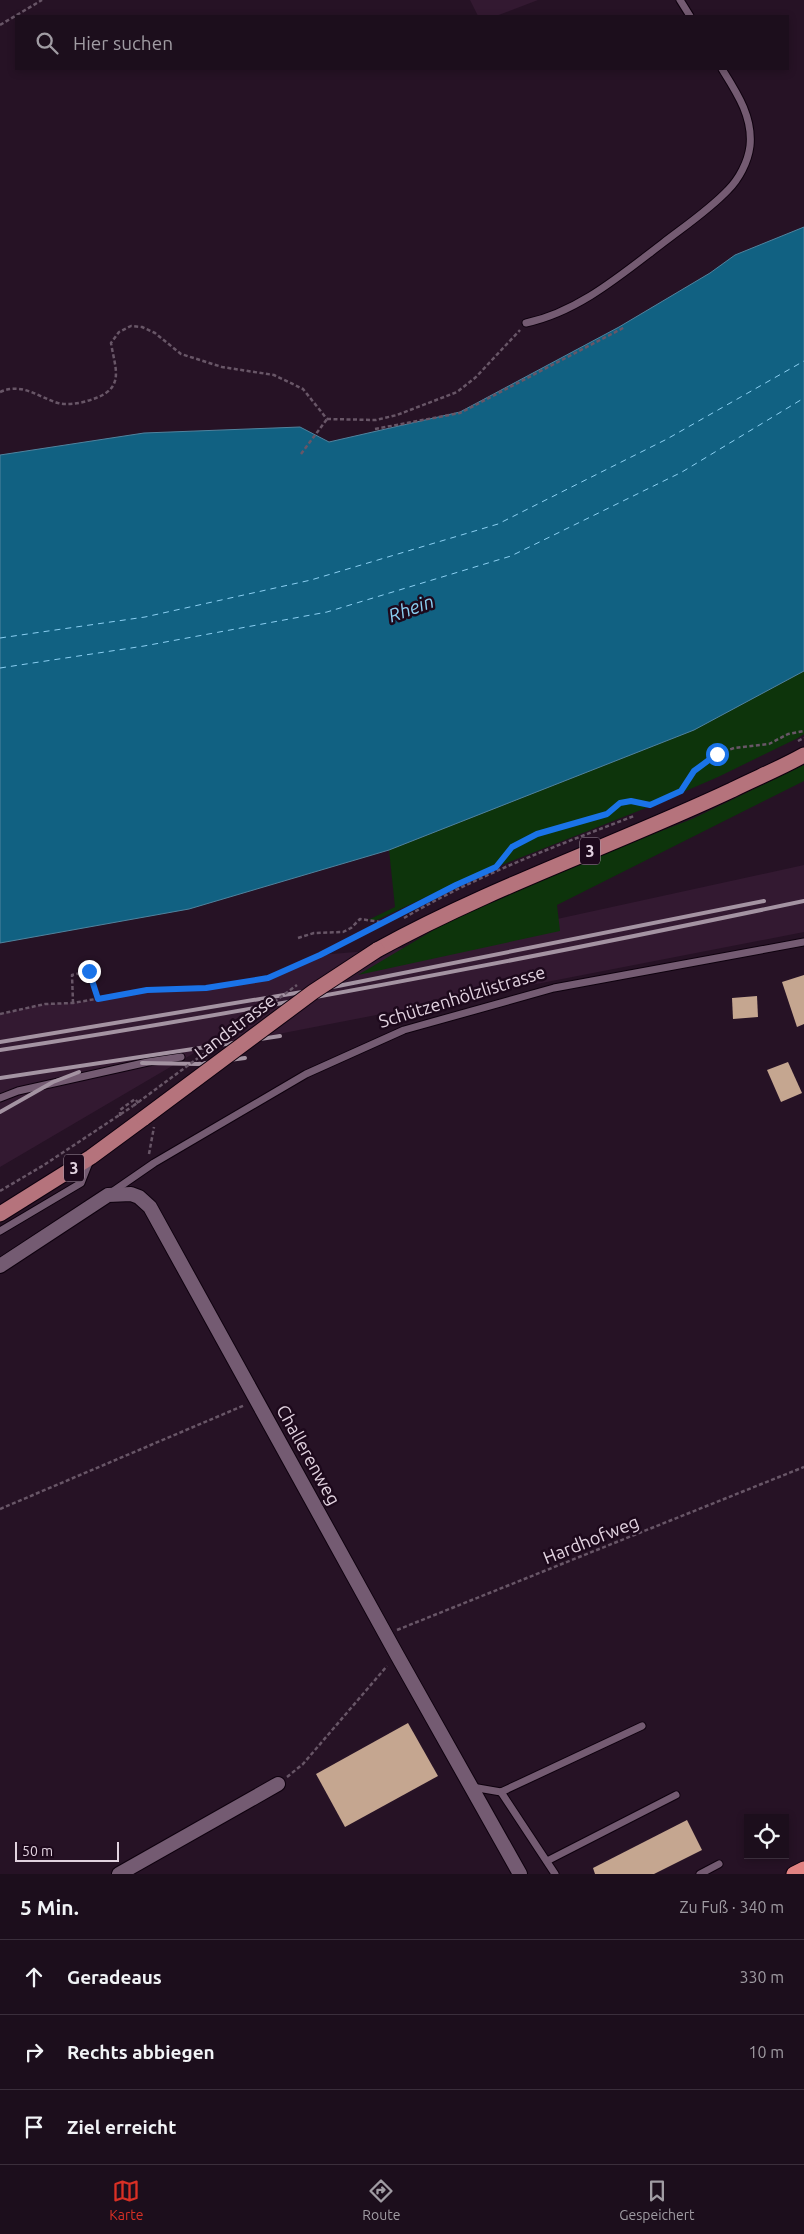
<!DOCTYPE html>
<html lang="de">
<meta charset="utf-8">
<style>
body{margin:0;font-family:Ubuntu,sans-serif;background:#291c29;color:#f1f3f6}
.controls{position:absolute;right:15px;bottom:15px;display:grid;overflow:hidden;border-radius:0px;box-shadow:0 2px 8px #0003}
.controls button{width:45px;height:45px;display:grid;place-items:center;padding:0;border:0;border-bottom:1px solid #3a2e3b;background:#1c0e1c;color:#f1f3f6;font:25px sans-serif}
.scale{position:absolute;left:15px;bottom:12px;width:104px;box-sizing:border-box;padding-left:5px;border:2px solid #e2d3e0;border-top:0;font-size:14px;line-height:18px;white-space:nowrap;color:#e2d3e0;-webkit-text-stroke:4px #1d091c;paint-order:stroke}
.stop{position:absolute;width:15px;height:15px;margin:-11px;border:4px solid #1a73e8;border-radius:50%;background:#fff}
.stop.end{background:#1a73e8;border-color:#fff;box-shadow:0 1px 5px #0008}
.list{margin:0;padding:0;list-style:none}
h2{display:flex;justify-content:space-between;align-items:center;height:65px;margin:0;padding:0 20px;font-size:21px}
h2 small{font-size:16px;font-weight:400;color:#a09ca3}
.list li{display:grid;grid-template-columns:32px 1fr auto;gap:15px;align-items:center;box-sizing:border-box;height:75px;padding:0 20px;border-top:1px solid #3a2e3b}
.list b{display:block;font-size:19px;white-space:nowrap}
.list em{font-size:16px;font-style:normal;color:#a09ca3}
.icon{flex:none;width:28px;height:28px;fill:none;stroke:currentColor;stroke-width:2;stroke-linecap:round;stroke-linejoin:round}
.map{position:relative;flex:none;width:804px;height:1874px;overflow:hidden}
.search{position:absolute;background:#1c0e1c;box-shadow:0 2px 8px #0003;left:15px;right:15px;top:15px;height:55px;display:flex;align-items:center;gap:12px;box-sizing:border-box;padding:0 18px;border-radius:0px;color:#a09ca3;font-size:19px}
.sheet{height:290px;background:#1c0e1c}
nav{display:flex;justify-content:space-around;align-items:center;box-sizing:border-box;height:70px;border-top:1px solid #3a2e3b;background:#1c0e1c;font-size:14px;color:#a09ca3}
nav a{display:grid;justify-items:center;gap:2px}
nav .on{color:#d93025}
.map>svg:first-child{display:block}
</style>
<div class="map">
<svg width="804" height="1874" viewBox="0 0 804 1874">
<rect width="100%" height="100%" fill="#261225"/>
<g fill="#331931">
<polygon points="470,0 538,0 496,16 478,16"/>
<polygon points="804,865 804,932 201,1049 0,1167 0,1014 45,1004 73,1003 147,990 206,988 268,978 320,955 438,945"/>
</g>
<g fill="#0d340b">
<polygon points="804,671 804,734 798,738 718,777 651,806 502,865 417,907 417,905 499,865 496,864 377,920 368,920 395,907 389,850 694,730"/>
<polygon points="804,765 804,781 557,905 560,931 358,975 442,925 556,872 692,819"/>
</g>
<polygon fill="#116182" stroke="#50839e" points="804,227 804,671 694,730 389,850 189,909 0,943 0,455 144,433 300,427 329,442 460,412 619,327 710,273 735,255"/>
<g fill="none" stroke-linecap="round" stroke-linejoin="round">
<g stroke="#8bcff2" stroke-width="1" stroke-dasharray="6 5" stroke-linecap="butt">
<polyline points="0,638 145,617 311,580 498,524 667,439 804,361"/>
<polyline points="0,668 144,646 327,612 511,556 682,472 804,398"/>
</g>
</g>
<g fill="#c5a690">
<polygon points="804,975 804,1024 797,1027 782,982"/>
<polygon points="757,996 758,1017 733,1019 732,998"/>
<polygon points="788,1062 802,1093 781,1102 767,1070"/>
<polygon points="408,1723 438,1776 345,1827 316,1774"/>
<polygon points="687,1820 702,1850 654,1874 595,1874 593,1868"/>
</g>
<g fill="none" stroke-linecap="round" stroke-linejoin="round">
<g stroke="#0e010e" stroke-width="9">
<g id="lane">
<polyline points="680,0 690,16"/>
<path d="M526 323C578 312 621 275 663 243 685 226 709 210 728 190 739 179 748 162 750 146 753 117 737 93 722 69"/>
<polyline points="0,1098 18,1091 148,1062 181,1057"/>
<polyline points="112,1192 154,1163 306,1074 404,1030 554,988 804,942"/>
<polyline points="0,1231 81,1183 90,1160"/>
<polyline points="472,1787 501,1792 642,1726"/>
<polyline points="501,1792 555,1874"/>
<polyline points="547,1861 676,1795"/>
<polyline points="700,1874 719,1864"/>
</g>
</g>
<g stroke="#0e010e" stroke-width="16">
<g id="street">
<polyline points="0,1266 108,1195 131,1194 139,1197 150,1207 397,1655 520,1874"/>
<polyline points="119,1874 278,1784"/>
</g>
</g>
<g stroke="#0e010e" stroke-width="17">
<g id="primary">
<path d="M377 950C491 887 615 845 732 790 756 778 781 768 804 755"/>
<polyline points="0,1214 91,1157 144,1118"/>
</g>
</g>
<g stroke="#0e010e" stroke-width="17">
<polyline id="highway" points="794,1874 804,1869"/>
</g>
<g stroke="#685667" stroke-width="2.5" stroke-dasharray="4 2.5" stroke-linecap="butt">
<polyline points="0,25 42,0"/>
<path d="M0 392C22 382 38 397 58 403 71 406 85 402 96 398 125 387 115 368 111 343L119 332 131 326 142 327 155 333 181 354 222 367 274 375 303 389 327 419"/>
<polyline points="327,419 376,420 397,415 457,392 476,377 520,330"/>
<polyline points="375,429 460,413 625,327"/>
<polyline points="301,454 327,419"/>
<polyline points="798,741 804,738"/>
<path d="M404 918C477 875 556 846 634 816"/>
<polyline points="298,938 314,933 343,932 351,928 360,919 381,922"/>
<polyline points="73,1003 72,975 89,971 98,999"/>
<polyline points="0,1014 45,1004 73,1003 147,990 206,988 268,978 320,955 455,885 496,867 512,847 537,834 607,814 620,803 631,801 650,805 681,791 694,771 717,754 734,748 769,744 788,734 804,731"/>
<polyline points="120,1116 120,1110 135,1099 139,1104"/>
<polyline points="149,1154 154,1127"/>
<polyline points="0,1191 44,1165 133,1106"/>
<polyline points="0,1509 245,1405"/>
<polyline points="397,1630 804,1467"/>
<polyline points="287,1777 303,1764 387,1666"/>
</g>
<use href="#lane" stroke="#745b72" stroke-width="7"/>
<use href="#street" stroke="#745b72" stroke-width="14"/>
<use href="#primary" stroke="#b5737c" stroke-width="15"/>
<use href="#highway" stroke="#e18382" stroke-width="15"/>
<g stroke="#a493a2" stroke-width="4">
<polyline points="0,1042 338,986 764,901"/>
<path d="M0 1050C270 1009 537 957 804 901"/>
<polyline points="142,1063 198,1064 245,1058"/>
<polyline points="0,1078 280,1036"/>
<polyline points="0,1112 53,1082 79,1072"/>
</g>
<g stroke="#0e010e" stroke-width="17" stroke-linecap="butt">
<polyline id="primary-bridge" points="144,1118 313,992 377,950"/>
</g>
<polyline stroke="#685667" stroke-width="2.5" stroke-dasharray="4 2.5" stroke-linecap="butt" points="133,1106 297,985"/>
<use href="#primary-bridge" stroke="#b5737c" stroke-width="15"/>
</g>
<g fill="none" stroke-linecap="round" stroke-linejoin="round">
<polyline stroke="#1a73e8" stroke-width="6" points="89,971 98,999 147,990 206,988 268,978 320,955 456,885 496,867 512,847 537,834 607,814 620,803 631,801 650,805 681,791 694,771 717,754"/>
</g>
<g text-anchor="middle" stroke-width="5" stroke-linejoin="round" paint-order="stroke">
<g fill="#1d091c" stroke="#a796a5" stroke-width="1">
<rect x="580" y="837.5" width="20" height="27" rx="4"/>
<rect x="64" y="1154.5" width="20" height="27" rx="4"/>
</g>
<g font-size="16" font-weight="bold" fill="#e2d3e0">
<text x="590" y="857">3</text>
<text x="74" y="1174">3</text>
</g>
<g font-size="18" fill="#e2d3e0" stroke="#1d091c">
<text transform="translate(462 997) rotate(-17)" y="6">Schützenhölzlistrasse</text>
<text transform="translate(235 1027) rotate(-37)" y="6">Landstrasse</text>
<text transform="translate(308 1455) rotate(61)" y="6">Challerenweg</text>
<text transform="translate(591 1540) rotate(-22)" y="6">Hardhofweg</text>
</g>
<g font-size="19" font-style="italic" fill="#8bcff2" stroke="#1d091c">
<text transform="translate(411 608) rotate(-20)" y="7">Rhein</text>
</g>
</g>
</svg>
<div class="controls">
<button><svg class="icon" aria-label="locate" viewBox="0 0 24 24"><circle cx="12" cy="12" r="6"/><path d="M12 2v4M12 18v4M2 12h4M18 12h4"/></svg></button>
</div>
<div class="scale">50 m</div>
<div class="stop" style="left:717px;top:754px"></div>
<div class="stop end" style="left:89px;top:971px"></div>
<div class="search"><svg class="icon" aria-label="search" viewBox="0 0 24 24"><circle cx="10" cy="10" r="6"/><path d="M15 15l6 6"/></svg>Hier suchen</div>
</div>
<section class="sheet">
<h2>5 Min.<small>Zu Fuß · 340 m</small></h2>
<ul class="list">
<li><svg class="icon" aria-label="ahead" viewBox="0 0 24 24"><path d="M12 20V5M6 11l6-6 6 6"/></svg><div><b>Geradeaus</b></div><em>330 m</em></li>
<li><svg class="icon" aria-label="right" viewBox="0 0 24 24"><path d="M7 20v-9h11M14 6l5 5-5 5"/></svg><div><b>Rechts abbiegen</b></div><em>10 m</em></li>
<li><svg class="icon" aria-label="arrive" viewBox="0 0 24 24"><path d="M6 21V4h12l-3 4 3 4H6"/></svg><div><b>Ziel erreicht</b></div></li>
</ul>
</section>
<nav>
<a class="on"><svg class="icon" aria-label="map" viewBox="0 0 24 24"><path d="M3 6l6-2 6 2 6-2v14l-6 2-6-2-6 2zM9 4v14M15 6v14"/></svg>Karte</a>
<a><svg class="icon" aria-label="directions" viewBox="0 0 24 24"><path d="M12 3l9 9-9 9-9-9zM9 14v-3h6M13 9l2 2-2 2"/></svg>Route</a>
<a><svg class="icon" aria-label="saved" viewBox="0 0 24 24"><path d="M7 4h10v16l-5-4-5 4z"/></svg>Gespeichert</a>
</nav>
